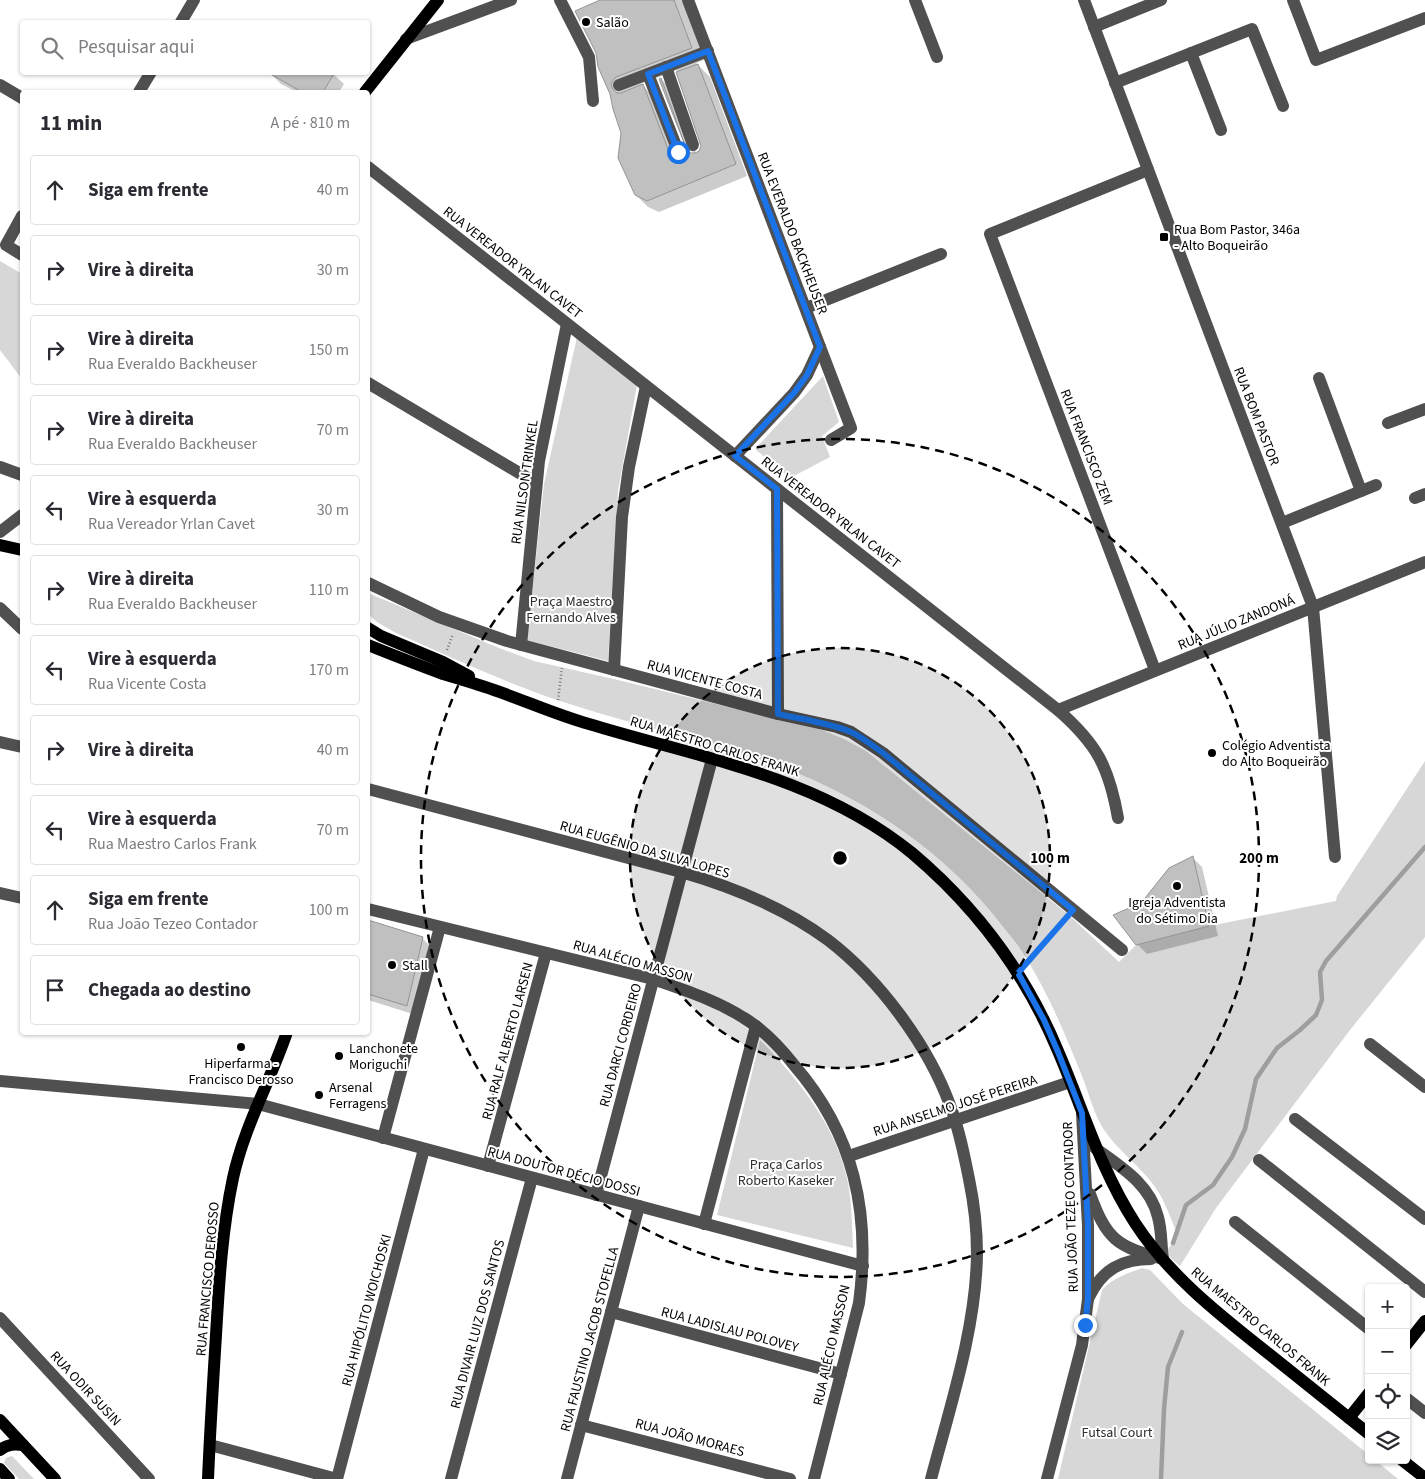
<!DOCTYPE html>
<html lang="pt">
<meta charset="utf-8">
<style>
body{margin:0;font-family:"Source Sans 3",sans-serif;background:#f2f2f3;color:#2b2b33}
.controls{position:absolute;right:15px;bottom:15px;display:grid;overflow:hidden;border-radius:5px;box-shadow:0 1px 4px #0004}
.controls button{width:45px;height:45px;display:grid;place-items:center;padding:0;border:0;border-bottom:1px solid #e1e1e2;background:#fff;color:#2b2b33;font:25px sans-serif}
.stop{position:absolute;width:15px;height:15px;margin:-11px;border:4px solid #1a73e8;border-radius:50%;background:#fff}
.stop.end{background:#1a73e8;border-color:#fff;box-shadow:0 1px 5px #0008}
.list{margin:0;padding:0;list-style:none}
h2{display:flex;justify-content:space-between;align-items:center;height:65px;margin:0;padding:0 20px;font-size:21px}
h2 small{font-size:16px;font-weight:400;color:#7c7c81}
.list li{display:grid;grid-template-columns:32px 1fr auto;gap:15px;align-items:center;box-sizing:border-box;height:70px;margin:0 10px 10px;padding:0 10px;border:1px solid #e1e1e2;border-radius:5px}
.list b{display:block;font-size:19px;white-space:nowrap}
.list p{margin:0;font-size:16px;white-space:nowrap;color:#7c7c81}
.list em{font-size:16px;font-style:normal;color:#7c7c81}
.icon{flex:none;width:28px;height:28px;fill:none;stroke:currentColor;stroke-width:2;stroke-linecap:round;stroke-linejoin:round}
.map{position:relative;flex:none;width:1425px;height:1479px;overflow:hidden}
.search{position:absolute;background:#fff;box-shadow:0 1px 4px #0004;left:20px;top:20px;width:350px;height:55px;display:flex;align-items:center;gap:12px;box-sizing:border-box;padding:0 18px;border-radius:5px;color:#7c7c81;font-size:19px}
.panel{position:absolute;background:#fff;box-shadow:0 1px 4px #0004;left:20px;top:90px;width:350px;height:945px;border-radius:5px}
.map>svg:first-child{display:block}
</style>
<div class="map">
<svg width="1425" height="1479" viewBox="0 0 1425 1479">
<rect width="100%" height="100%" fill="#fff"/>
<g fill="#d7d7d7">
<polygon points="0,261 22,274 22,379 0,350"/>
<polygon points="577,337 637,385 618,491 608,661 527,640 544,484"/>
<polygon points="823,376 839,422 822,436 830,457 790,478 755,449"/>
<path d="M368 593 499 648 534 661 618 680 822 730 844 739 866 751 1070 916 1119 962 1136 945 1209 926 1336 901 1337 896 1425 761V937L1350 1030 1216 1208 1180 1266 1165 1253 1178 1236C1172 1222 1167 1206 1159 1193 1143 1166 1113 1149 1099 1121 1092 1107 1088 1091 1082 1076 1066 1036 1049 995 1026 958 1020 947 1012 938 1004 928 948 854 869 800 782 767 715 742 644 728 576 706 514 687 455 659 396 633L377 622 368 614Z"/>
<path d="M760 1040C799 1080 837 1127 848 1183 852 1204 852 1226 853 1248L717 1215Z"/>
<path d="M1142 1268 1150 1270 1183 1304 1369 1455V1460H1375L1398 1479H1058L1102 1290C1113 1278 1126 1274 1142 1268Z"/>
<polygon points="12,1456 34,1479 19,1479 4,1463 6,1458"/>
</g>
<g fill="#0003" fill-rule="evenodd">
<path d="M602 0H682L704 60 696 63 710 77 747 176 659 212 648 207 636 195 622 133 611 94ZM677 70 702 146 700 152 696 153 676 94 660 78 686 145 695 154H691L679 160 655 98 641 84Z"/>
<polygon points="331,72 344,84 339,92 297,92 281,84 271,74"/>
<polygon points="1192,857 1202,867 1218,936 1147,954 1137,944 1142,904"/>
<polygon points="368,921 422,938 432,948 416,1015 368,1000"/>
</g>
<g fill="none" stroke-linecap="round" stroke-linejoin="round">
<g stroke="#9e9e9e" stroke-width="4.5">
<polyline points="1173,1243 1186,1205 1213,1185 1232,1157 1245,1129 1256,1079 1277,1048 1300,1030 1316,1015 1322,1000 1320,972 1326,961 1425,847"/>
<polyline points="1161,1479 1164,1409 1168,1367 1182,1332"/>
</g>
</g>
<g fill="#c0c0c0" stroke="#949494">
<polygon points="600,0 674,0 692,48 616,77 611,83 612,88 617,93 621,93 643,84 670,154 673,158 680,159 685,156 686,148 691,153 695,153 699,151 701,146 676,72 698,64 736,164 647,201 635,195 618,158 621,133 613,109 610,94 598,67 596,53 575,11"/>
<polygon points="267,72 335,72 323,92 302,92"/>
<polygon points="661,78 685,145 659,79"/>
<polygon points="1193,856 1209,926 1136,945 1113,915 1141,903 1169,868"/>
<polygon points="368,920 423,937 407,1006 368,994"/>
</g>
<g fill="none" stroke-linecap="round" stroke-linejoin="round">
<g stroke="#727272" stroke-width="2.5" stroke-dasharray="1 2.5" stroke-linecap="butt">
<polyline points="447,650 453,634"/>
<polyline points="558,700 562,668"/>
<polyline points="1027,964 1065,918"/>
</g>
<g stroke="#505050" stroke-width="12">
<polyline points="560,0 589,57 593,101"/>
<polyline points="688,0 820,347 807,375 794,393 735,456"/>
<polyline points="915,0 937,57"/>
<polyline points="1084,0 1313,607 1335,857"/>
<polyline points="1293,0 1316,60 1425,18"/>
<polyline points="181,22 194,0"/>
<polyline points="1094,27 1161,0"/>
<polyline points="406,39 511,0"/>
<polyline points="1191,53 1221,130"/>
<polyline points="666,67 693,145"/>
<polyline points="648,74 678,151"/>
<polyline points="1115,83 1252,29 1283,106"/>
<polyline points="0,85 22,98"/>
<polyline points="619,85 708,51"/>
<polyline points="139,92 151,72"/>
<path d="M368 167 1058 710C1097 744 1109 767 1118 818"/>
<polyline points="1148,170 990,234 1155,670"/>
<polyline points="22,216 6,245 22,255"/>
<polyline points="806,308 941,254"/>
<polyline points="820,347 851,428 831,440"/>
<polyline points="1319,378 1361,491"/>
<polyline points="368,383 536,483"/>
<polyline points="1388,423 1425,409"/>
<polyline points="0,467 22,475"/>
<polyline points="777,489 778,714"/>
<polyline points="1415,498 1425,494"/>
<polyline points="1282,523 1376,485"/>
<polyline points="0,532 22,515"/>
<polyline points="368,583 439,617 507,641 778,714 837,727 851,732 883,753 1122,950"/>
<polyline points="0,608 22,629"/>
<polyline points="521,645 539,461 567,324"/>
<polyline points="614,670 622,517 629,467 646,386"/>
<polyline points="1058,710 1425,562"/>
<polyline points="0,742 22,747"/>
<path d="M368 789 681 872C733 887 785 908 828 940 879 979 928 1045 950 1105 959 1129 964 1154 969 1179 974 1203 977 1228 977 1254 976 1329 950 1407 931 1479"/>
<polyline points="0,893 22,898"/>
<path d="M368 909 653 979C684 990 716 1000 744 1018 764 1030 780 1047 794 1065 854 1134 871 1213 859 1303L814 1479"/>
<polyline points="1370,1044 1425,1087"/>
<polyline points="0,1081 258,1104 863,1266"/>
<polyline points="1295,1119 1425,1219"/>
<polyline points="383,1138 440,927"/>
<path d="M1095 1148C1121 1167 1150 1184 1158 1217 1162 1231 1161 1246 1163 1259"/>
<polyline points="849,1156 1070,1082"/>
<polyline points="1259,1160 1425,1292"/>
<polyline points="488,1166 546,953"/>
<path d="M1090 1194C1107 1240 1116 1246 1163 1259"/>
<polyline points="596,1195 712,759"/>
<polyline points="1235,1222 1369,1329"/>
<polyline points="704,1224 756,1026"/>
<path d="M1089 1297C1102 1270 1121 1259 1151 1259"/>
<polyline points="611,1312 841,1374"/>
<polyline points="0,1318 149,1479"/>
<polyline points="1406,1398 1425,1413"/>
<polyline points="581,1425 790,1479"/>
<polyline points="210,1445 337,1479"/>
<polyline points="337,1479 424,1149"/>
<polyline points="451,1479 532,1178"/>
<polyline points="567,1479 639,1206"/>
<polyline points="1047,1479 1082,1345 1088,1299 1088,1226 1082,1114"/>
</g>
<g stroke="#000" stroke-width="12">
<polyline points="365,92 438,0"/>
<polyline points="0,545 22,550"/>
<polyline points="368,628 381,636 443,662 469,676"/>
<path d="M368 645C393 655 418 665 443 674 460 679 477 684 494 690 526 701 557 715 589 724 701 758 819 777 912 853 976 907 1026 974 1058 1051 1083 1109 1100 1169 1135 1223 1168 1274 1216 1312 1264 1350 1299 1378 1334 1406 1369 1434"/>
<polyline points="1406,1345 1425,1321"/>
<polyline points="1349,1418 1369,1393"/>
<polyline points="0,1420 55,1479"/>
<path d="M0 1450C8 1444 14 1444 23 1445"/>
<polyline points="1402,1460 1425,1478"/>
<polyline points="0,1469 9,1479"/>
<path d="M208 1479C210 1431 213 1383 216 1335 219 1283 222 1230 233 1178 244 1127 270 1082 287 1032"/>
</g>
</g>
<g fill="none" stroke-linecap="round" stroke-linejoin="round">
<path stroke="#1a73e8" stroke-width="6" d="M678 152 648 74 708 51 820 347 807 375 794 393 735 456 777 489 778 714C800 719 830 723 851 732 862 737 873 746 883 753L1073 910 1018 973 1044 1020 1058 1052 1082 1113 1088 1226V1299L1085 1325"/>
</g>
<circle cx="840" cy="858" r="210" fill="#000" fill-opacity=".12"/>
<g fill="none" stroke="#000" stroke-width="2.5" stroke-dasharray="9 6">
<circle cx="840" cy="858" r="210"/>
<circle cx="840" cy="858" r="419"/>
</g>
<g fill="#000" stroke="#fff" stroke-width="2">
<circle cx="586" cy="22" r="5"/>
<rect x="1159" y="232" width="10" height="10" rx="2.5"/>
<circle cx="1212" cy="753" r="5"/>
<circle cx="1177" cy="886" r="5"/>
<circle cx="392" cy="965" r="5"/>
<circle cx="241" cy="1047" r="5"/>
<circle cx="339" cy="1056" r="5"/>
<circle cx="319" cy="1095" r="5"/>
</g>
<g text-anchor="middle" stroke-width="4" stroke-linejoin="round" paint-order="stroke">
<g font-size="14" fill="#000" stroke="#fff" text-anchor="start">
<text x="596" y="27">Salão</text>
<text x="1174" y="234">Rua Bom Pastor, 346a<tspan x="1174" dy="16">- Alto Boqueirão</tspan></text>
<text x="1222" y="750">Colégio Adventista<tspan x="1222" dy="16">do Alto Boqueirão</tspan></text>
<text x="1177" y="907" text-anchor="middle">Igreja Adventista<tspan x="1177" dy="16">do Sétimo Dia</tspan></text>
<text x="402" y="970">Stall</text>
<text x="349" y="1053">Lanchonete<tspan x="349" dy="16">Moriguchi</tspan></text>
<text x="241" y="1068" text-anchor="middle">Hiperfarma -<tspan x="241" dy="16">Francisco Derosso</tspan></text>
<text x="329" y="1092">Arsenal<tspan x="329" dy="16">Ferragens</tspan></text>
</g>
<g font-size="14" fill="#000" stroke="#fff">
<text transform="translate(793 233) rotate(69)" y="5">RUA EVERALDO BACKHEUSER</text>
<text transform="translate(513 262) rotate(38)" y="5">RUA VEREADOR YRLAN CAVET</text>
<text transform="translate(1257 416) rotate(69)" y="5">RUA BOM PASTOR</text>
<text transform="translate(1087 447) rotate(69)" y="5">RUA FRANCISCO ZEM</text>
<text transform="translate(524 482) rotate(-82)" y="5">RUA NILSON TRINKEL</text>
<text transform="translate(831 512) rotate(38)" y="5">RUA VEREADOR YRLAN CAVET</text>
<text transform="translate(1236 622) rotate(-22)" y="5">RUA JÚLIO ZANDONÁ</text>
<text transform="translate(705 679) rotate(15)" y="5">RUA VICENTE COSTA</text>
<text transform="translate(715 746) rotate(17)" y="5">RUA MAESTRO CARLOS FRANK</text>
<text transform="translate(645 849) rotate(16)" y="5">RUA EUGÊNIO DA SILVA LOPES</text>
<text transform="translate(633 961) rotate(16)" y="5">RUA ALÉCIO MASSON</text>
<text transform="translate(507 1041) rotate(-75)" y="5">RUA RALF ALBERTO LARSEN</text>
<text transform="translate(620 1045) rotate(-75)" y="5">RUA DARCI CORDEIRO</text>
<text transform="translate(955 1105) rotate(-18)" y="5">RUA ANSELMO JOSÉ PEREIRA</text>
<text transform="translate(564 1171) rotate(15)" y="5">RUA DOUTOR DÉCIO DOSSI</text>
<text transform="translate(1070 1207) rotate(-92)" y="5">RUA JOÃO TEZEO CONTADOR</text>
<text transform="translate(207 1279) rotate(-85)" y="5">RUA FRANCISCO DEROSSO</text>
<text transform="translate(366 1310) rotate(-75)" y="5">RUA HIPÓLITO WOICHOSKI</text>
<text transform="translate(477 1324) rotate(-75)" y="5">RUA DIVAIR LUIZ DOS SANTOS</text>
<text transform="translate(1261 1326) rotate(40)" y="5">RUA MAESTRO CARLOS FRANK</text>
<text transform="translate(730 1329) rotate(15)" y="5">RUA LADISLAU POLOVEY</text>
<text transform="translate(589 1339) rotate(-75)" y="5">RUA FAUSTINO JACOB STOFELLA</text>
<text transform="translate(831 1345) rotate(-77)" y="5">RUA ALÉCIO MASSON</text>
<text transform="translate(86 1388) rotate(47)" y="5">RUA ODIR SUSIN</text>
<text transform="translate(690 1437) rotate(15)" y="5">RUA JOÃO MORAES</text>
</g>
<g font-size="14" fill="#2e2e2e" stroke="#fff">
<text x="571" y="606">Praça Maestro<tspan x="571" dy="16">Fernando Alves</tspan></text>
<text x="786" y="1169">Praça Carlos<tspan x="786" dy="16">Roberto Kaseker</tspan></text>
<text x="1117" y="1437">Futsal Court</text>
</g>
</g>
<circle cx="840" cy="858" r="8" fill="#000" stroke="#fff" stroke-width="2.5"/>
<g font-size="15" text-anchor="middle" font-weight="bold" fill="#000" stroke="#fff" stroke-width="4" stroke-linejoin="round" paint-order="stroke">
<text x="1050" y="863">100 m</text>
<text x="1259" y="863">200 m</text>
</g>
</svg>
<div class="controls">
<button>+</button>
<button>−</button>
<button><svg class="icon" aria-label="locate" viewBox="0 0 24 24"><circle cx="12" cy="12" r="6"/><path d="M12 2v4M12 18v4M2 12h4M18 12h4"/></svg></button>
<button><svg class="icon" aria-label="layers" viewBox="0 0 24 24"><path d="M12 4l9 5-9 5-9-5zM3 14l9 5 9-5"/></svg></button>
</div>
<div class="stop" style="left:678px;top:152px"></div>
<div class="stop end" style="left:1085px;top:1325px"></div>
<div class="search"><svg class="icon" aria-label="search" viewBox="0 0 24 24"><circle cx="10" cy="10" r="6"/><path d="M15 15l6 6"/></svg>Pesquisar aqui</div>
<section class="panel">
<h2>11 min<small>A pé · 810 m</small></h2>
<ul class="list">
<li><svg class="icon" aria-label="ahead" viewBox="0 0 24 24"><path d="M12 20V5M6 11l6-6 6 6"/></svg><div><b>Siga em frente</b></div><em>40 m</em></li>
<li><svg class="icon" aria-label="right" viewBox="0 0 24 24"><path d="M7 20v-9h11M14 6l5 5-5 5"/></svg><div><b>Vire à direita</b></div><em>30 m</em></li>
<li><svg class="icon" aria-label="right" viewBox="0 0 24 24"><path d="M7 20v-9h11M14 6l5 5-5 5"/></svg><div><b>Vire à direita</b><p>Rua Everaldo Backheuser</p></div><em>150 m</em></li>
<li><svg class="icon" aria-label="right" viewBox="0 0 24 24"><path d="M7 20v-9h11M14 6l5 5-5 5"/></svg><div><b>Vire à direita</b><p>Rua Everaldo Backheuser</p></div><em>70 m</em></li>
<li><svg class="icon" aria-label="left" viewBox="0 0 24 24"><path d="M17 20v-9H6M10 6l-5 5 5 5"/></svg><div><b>Vire à esquerda</b><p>Rua Vereador Yrlan Cavet</p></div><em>30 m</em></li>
<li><svg class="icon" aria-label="right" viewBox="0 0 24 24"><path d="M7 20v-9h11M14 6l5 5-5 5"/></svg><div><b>Vire à direita</b><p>Rua Everaldo Backheuser</p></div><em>110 m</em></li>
<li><svg class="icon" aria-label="left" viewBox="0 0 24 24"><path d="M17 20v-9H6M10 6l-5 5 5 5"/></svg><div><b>Vire à esquerda</b><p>Rua Vicente Costa</p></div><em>170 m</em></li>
<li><svg class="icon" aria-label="right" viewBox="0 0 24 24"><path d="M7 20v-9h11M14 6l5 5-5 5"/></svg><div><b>Vire à direita</b></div><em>40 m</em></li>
<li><svg class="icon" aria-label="left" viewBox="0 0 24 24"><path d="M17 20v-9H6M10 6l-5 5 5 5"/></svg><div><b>Vire à esquerda</b><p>Rua Maestro Carlos Frank</p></div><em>70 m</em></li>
<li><svg class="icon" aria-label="ahead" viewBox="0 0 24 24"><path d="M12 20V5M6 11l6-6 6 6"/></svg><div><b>Siga em frente</b><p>Rua João Tezeo Contador</p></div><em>100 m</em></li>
<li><svg class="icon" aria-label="arrive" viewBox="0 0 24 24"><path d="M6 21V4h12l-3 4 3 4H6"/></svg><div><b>Chegada ao destino</b></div></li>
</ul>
</section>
</div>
